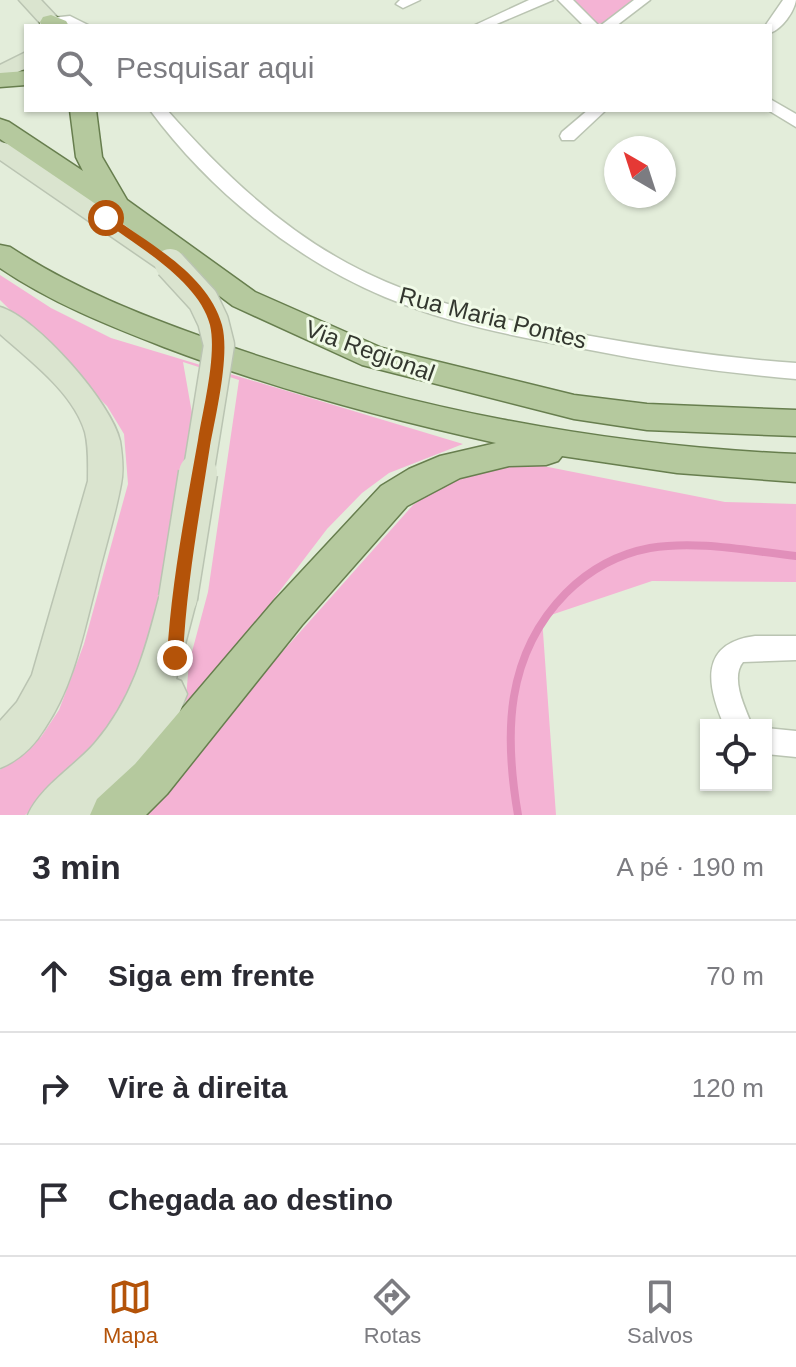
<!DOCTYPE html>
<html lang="pt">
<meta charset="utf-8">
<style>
body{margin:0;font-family:Arial,sans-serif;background:#f7f7f7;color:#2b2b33}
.controls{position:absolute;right:24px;bottom:24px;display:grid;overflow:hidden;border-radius:0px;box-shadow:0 2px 6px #0004}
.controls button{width:72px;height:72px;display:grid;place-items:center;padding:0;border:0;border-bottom:2px solid #e1e1e2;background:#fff;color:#2b2b33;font:40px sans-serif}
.compass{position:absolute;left:604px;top:136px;width:72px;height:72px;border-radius:50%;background:#fff;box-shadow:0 2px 6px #0004;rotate:321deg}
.stop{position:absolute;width:24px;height:24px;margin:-18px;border:6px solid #b45309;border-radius:50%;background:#fff}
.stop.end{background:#b45309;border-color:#fff;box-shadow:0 2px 8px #0008}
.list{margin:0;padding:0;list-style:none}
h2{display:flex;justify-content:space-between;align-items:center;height:104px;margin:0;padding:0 32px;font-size:34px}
h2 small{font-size:26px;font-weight:400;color:#7c7c81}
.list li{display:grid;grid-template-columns:52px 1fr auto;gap:24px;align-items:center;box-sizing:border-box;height:112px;padding:0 32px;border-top:2px solid #e1e1e2}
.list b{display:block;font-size:30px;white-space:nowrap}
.list em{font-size:26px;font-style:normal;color:#7c7c81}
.icon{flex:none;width:44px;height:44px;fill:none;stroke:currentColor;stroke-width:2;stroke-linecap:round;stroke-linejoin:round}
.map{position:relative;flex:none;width:796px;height:815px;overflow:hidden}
.search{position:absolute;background:#fff;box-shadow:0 2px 6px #0004;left:24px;right:24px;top:24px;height:88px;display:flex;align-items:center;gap:20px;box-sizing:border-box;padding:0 28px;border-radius:0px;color:#7c7c81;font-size:30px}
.sheet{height:440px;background:#fff}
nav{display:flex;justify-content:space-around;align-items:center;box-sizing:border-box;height:112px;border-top:2px solid #e1e1e2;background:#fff;font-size:22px;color:#7c7c81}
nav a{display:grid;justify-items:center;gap:4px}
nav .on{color:#b45309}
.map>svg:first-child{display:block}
</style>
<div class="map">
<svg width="796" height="815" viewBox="0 0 796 815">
<rect width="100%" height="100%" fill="#e3edda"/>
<g fill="#f4b3d4">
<path d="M575 0H636C622 12 611 25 591 24Z"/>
<path d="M0 275 51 308 111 338 463 444 538 465 725 502 796 504V582L652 581 542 618 556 815H143L227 714 413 505C450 477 488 468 533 464L463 444 389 473 362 493 327 529 244 638 185 709 189 663 208 592 239 380 183 362 193 419 149 661 109 731 41 804 25 815H0V770L41 737 59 710 84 644 128 484 124 434 107 406 0 300Z"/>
</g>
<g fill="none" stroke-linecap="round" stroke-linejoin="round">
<path stroke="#e18fba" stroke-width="8" d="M518 815C504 734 505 655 566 593 589 570 618 554 650 548 698 540 748 551 796 556"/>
<g stroke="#bac4b2" stroke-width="3">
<g id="minor">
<polygon points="400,0 420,0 403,8 396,4"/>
<polygon points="529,0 553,0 492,26 473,26"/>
<polygon points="558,0 573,0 599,26 584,26"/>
<polygon points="634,0 650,0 616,26 600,26"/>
<path d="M783 0H796C794 12 782 29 770 33V26H765Z"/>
<polygon points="70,16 90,26 49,26 44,22 51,18"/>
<polygon points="770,99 796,114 796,127 768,110"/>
<path d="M150 110H167C219 169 277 225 347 263 419 302 498 319 579 334 651 347 723 358 796 363V379C725 373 655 363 585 349 518 337 449 324 385 297 294 259 209 190 150 110Z"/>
<polygon points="588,110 606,110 574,140 562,140 560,136 562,132"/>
<path d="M755 636H796V660L743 662C730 678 745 708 752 725H724C706 684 700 643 755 636Z"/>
<polygon points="766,728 796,731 796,757 766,754"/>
</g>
</g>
<g stroke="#bac4b2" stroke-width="3">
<g id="secondary">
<polygon points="19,0 41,0 58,18 61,26 39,26 40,23"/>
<polygon points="26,52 26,68 0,81 0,65"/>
<polygon points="0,142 9,144 180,258 184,264 180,270 170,273 160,270 0,160"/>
<path d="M0 307C36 317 112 403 120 441 122 454 124 470 121 484 115 517 104 551 96 585 83 634 74 685 45 728 34 746 20 760 0 768V721L17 702 32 675 88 481C88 465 89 448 85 432 73 392 29 360 0 334Z"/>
<path d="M178 582 191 587 197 598 176 679 181 681 187 694 153 778 126 815H28C40 787 74 767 95 743 132 700 145 652 159 598L165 587Z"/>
</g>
</g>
<g stroke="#677e4e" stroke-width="3">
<g id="primary">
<polygon points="51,15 66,21 69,26 42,26 40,22 43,17"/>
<polygon points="26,71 26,85 0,87 0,73"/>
<polygon points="70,110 96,110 102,157 127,200 255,292 382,348 574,395 647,404 796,410 796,436 647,430 574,419 362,365 233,306 106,211 0,139 0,119 9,122 83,171 76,157"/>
<path d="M0 245 10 247C74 289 143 316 214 341 400 407 599 446 796 454V482L677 473 562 456 558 461 546 465 509 466 460 478 407 506 302 625 167 794 146 815H90L97 799 135 764 274 601 381 486 409 469 440 456 496 443C382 418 272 388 164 347 107 325 50 302 0 268Z"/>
</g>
</g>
<use href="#minor" fill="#fff" fill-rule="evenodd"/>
<use href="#secondary" fill="#dae4cf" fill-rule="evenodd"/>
<use href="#primary" fill="#b5c99e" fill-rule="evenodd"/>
<g stroke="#bac4b2" stroke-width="33" stroke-linecap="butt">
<polyline id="secondary-bridge-far1" points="170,264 203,300 213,321 219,345 198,475"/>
</g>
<g stroke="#bac4b2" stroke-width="41" stroke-linecap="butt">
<polyline id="secondary-bridge" points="178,598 198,473"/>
</g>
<use href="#secondary-bridge-far1" stroke="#dae4cf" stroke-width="30"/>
<use href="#secondary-bridge" stroke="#dae4cf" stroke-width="38"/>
</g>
<path fill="#b45309" d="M102 215H110C149 244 208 274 222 325 230 355 216 414 210 446 199 517 186 587 183 658L175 665 167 658C171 585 185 513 198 440 203 409 217 355 210 325 199 281 137 246 102 220Z"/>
<g text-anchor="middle" stroke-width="6" stroke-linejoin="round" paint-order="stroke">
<g font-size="24" fill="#33372f" stroke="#f0fae7">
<text transform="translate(493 318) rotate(14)" y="8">Rua Maria Pontes</text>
<text transform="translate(370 351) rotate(20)" y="8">Via Regional</text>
</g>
</g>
</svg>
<div class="controls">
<button><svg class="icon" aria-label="locate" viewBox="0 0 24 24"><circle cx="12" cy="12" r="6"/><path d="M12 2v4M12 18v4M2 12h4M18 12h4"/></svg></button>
</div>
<svg class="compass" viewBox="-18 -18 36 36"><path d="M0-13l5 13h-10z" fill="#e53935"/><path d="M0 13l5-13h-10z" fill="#7c7c81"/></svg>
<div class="stop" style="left:106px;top:218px"></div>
<div class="stop end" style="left:175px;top:658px"></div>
<div class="search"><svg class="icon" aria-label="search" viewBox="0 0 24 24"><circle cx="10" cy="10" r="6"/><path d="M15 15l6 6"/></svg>Pesquisar aqui</div>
</div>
<section class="sheet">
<h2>3 min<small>A pé · 190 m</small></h2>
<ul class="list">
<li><svg class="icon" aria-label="ahead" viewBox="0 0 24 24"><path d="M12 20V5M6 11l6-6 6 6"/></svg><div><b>Siga em frente</b></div><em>70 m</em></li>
<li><svg class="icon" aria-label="right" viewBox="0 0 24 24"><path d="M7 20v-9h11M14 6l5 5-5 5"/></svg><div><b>Vire à direita</b></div><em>120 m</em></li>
<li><svg class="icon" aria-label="arrive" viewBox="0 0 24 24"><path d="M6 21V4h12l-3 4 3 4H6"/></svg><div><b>Chegada ao destino</b></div></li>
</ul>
</section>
<nav>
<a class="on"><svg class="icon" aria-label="map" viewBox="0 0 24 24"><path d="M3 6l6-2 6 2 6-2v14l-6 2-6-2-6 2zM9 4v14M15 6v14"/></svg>Mapa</a>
<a><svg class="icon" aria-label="directions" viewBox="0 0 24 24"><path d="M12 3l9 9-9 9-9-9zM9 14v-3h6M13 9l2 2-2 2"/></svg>Rotas</a>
<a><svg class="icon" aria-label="saved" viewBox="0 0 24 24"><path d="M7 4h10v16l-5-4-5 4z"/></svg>Salvos</a>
</nav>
